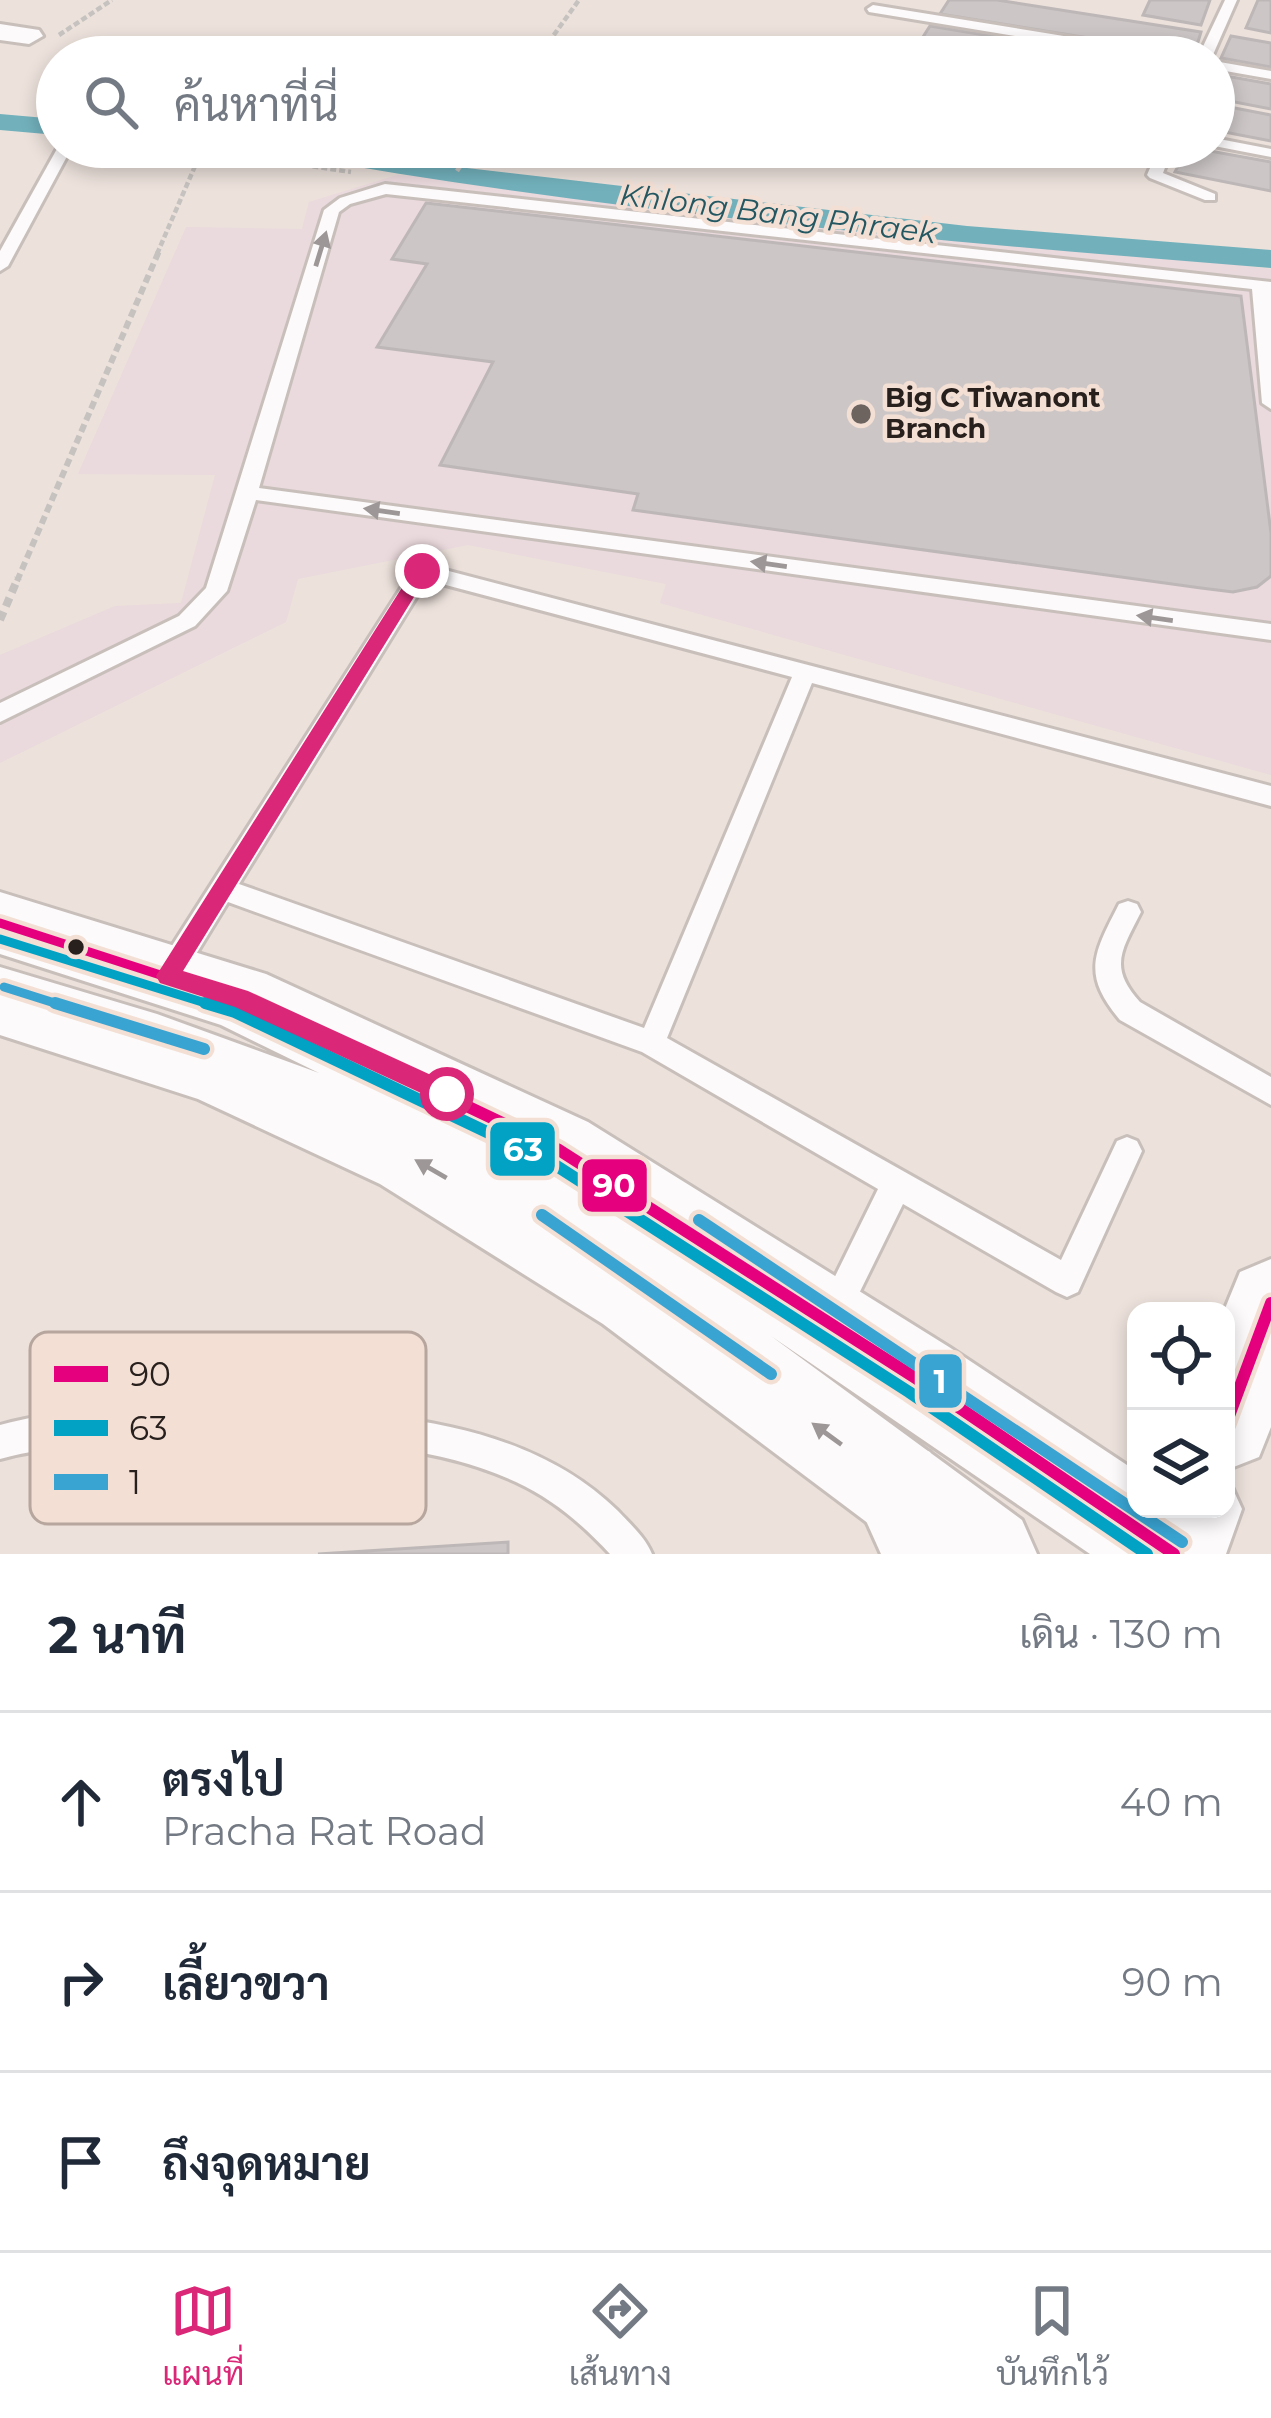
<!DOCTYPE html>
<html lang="th">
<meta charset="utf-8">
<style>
body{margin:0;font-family:Montserrat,Sarabun,sans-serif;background:#f6f6f7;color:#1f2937}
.controls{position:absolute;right:36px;bottom:36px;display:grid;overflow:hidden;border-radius:24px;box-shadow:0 6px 18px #0003}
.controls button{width:108px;height:108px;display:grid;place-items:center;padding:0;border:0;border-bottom:3px solid #e0e1e3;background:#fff;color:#1f2937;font:60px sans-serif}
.stop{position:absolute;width:36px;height:36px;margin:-27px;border:9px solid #db2777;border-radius:50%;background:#fff}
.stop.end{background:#db2777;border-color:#fff;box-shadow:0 3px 12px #0008}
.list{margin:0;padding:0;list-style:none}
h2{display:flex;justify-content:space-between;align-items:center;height:156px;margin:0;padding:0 48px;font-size:51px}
h2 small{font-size:39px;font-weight:400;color:#747a83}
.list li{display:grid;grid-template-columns:78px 1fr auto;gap:36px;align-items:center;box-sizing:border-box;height:180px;padding:0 48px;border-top:3px solid #e0e1e3}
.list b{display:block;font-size:45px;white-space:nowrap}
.list p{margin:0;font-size:39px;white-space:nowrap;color:#747a83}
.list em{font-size:39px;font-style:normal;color:#747a83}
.icon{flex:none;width:66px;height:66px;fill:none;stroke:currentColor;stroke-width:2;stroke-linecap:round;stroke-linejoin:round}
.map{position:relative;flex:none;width:1271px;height:1554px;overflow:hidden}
.search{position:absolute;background:#fff;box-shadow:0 6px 18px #0003;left:36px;right:36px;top:36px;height:132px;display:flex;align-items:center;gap:30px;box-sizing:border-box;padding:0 42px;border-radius:66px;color:#747a83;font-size:45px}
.sheet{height:696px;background:#fff}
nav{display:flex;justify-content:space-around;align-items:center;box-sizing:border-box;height:168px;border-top:3px solid #e0e1e3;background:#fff;font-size:33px;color:#747a83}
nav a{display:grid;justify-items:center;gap:6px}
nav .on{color:#db2777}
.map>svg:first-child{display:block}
</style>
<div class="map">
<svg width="1271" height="1554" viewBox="0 0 1271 1554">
<rect width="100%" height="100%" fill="#ece1db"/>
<polygon fill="#ead9dd" points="397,175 526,181 1271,269 1271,775 660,603 666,584 468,545 298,579 286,622 0,763 0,655 115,606 181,603 215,475 78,474 186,227 302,229 309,202"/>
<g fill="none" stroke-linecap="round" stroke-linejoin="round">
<g fill="#72b1bc" fill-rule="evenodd">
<polygon points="0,114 57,119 57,135 0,130"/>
<path d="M274 147H335L441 165 967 226 1271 250V268C943 242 613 213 288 155Z"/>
</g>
</g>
<g fill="#ccc6c6" stroke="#bdb7b7" stroke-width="3">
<polygon points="949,0 997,0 1201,32 1194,55 940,14"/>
<polygon points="1150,0 1210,0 1201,25 1143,15"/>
<polygon points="1258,0 1271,0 1271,33 1246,28"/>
<polygon points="930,26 1117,57 971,57 916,48"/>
<polygon points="1231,36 1271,43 1271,67 1221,58"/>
<polygon points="1215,74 1271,84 1271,109 1214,98"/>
<polygon points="1214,104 1271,115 1271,141 1214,130"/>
<polygon points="1188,147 1271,162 1271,191 1175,172"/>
<polygon points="426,203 1241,296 1271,533 1271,576 1257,587 1233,592 1201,588 633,510 638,494 440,465 493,362 377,347 427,264 392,259"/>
<polygon points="508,1542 508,1554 318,1554"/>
</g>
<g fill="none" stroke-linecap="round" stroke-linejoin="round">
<g stroke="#c8bfbb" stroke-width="6">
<g id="lane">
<polygon points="1225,0 1237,0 1212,57 1198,57"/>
<polygon points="873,5 1168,53 1175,57 1143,57 869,12 867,9"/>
<polygon points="1214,61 1271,71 1271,79 1214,69"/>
<polygon points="1214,138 1271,149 1271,157 1214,146"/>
<polygon points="58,147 72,147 8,266 0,271 0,251"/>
<polygon points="1159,147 1173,147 1163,173 1215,194 1215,200 1205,200 1150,178 1147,175"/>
<polygon points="385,184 1271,282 1271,409 1262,403 1252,289 386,194 350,204 339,212 259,488 1271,624 1271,640 256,500 227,591 195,626 0,722 0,703 179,616 206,588 324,210 340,198"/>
<path d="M422 564 1271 786V806L812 683 667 1038 1061 1260 1117 1141 1127 1137 1137 1141 1142 1151 1078 1292 1067 1297 1056 1292 903 1204 846 1320 835 1325 824 1320 819 1309 878 1189 642 1052 228 902 179 982 169 986 159 982 156 974 159 966 415 566ZM427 580 792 677 644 1028 239 884Z"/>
<path d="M1128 901 1137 904 1141 912C1122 950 1108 967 1140 1002L1271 1077V1105L1120 1020C1081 974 1094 953 1119 904Z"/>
<path d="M264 1409C386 1412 526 1421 618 1511 631 1525 645 1537 652 1554H610C582 1524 553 1499 516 1482 413 1434 284 1441 173 1444 115 1445 57 1443 0 1459V1425C84 1402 178 1409 264 1409Z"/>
</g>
</g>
<g stroke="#c8bfbb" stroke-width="6">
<polygon id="street" points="0,24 39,30 43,36 29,44 0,40"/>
</g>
<g stroke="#c8bfbb" stroke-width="6">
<path id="secondary" d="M0 892 266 974 588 1122 949 1347 1136 1471V1509C1189 1509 1201 1501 1223 1554H1090L771 1336 1022 1520 1037 1554H909L603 1324 380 1184 198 1099 0 1035V967L157 1014 319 1073 221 1025 0 954Z"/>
</g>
<g stroke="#c8bfbb" stroke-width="6">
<g id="primary">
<polygon points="1271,1259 1271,1427 1259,1457 1226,1470 1224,1311 1240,1272"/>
<polygon points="897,1438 930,1452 981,1554 881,1554 850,1485 864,1452"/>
<polygon points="1226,1474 1242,1509 1226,1554 1128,1554 1146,1509 1226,1509"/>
</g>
</g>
<g stroke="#c5c2bf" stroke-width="4.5" stroke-dasharray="6 3" stroke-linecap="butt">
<polyline points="59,35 112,0"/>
<polyline points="538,57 579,0"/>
<polyline points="457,171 473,147"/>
<polyline points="157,254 202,150 351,172"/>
</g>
<polyline stroke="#c5c2bf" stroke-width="6" stroke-dasharray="8 4.5" stroke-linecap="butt" points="17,581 159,251"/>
<polyline stroke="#c5c2bf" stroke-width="8" stroke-dasharray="9 6" stroke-linecap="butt" points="0,620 18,578"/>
<use href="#lane" fill="#fcfafa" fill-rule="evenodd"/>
<use href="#street" fill="#fcfafa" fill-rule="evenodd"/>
<use href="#secondary" fill="#fcfafa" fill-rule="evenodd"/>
<use href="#primary" fill="#fcfafa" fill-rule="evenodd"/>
<g stroke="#f3dfd4" stroke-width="18">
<polyline id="bus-1-far1" points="0,923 256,1006"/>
</g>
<g stroke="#f3dfd4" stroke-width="21">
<g id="bus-1">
<polyline points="250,1003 559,1150 917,1379 1174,1554"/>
<polyline points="1226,1424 1271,1303"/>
</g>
</g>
<g stroke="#f3dfd4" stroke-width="18">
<polyline id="bus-2-far1" points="0,939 215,1006"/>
</g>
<g stroke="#f3dfd4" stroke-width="21">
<polyline id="bus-2" points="205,1003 235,1012 552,1163 909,1392 1147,1554"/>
</g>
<g stroke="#f3dfd4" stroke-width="18">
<polyline id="bus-3-far1" points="4,987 64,1006"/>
</g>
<g stroke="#f3dfd4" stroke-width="21">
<g id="bus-3">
<polyline points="55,1003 204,1049"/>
<polyline points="542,1215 771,1374"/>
<polyline points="699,1220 1182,1542"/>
</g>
</g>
<use href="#bus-1-far1" stroke="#e5007d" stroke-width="9"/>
<use href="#bus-1" stroke="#e5007d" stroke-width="12"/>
<use href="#bus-2-far1" stroke="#02a2c5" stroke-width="9"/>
<use href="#bus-2" stroke="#02a2c5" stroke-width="12"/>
<use href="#bus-3-far1" stroke="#39a4d2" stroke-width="9"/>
<use href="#bus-3" stroke="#39a4d2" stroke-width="12"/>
</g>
<defs><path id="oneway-solid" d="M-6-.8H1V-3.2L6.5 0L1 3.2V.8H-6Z" transform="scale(3)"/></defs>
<g fill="#9d9897">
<use href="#oneway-solid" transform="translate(321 249) rotate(-73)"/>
<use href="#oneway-solid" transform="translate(382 511) rotate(-172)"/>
<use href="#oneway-solid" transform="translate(769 564) rotate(-172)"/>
<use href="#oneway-solid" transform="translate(1155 618) rotate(-172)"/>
<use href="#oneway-solid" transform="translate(431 1169) rotate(-150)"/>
<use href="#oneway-solid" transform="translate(827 1434) rotate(-144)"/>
</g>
<polygon fill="#db2777" points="422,565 430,571 183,971 248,991 455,1086 458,1094 447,1105 235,1007 160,983 156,976 415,567"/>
<circle fill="#6d6460" stroke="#f3dfd4" stroke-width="4.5" cx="861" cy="414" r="12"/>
<circle fill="#28201d" stroke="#f3dfd4" stroke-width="4.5" cx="76" cy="947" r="10"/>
<g text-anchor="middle" stroke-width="9" stroke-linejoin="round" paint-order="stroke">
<g font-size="27" font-weight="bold" fill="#28201d" stroke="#f3dfd4" text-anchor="start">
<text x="885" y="407">Big C Tiwanont<tspan x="885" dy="31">Branch</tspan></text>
</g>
<g font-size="30" font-style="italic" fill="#235862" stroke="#f3dfd4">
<text transform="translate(778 214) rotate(7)" y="10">Khlong Bang Phraek</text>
</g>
</g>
<rect x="30" y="1332" width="396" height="192" rx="18" fill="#f3dfd4" stroke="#b6a69d" stroke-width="3"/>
<rect x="54" y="1366" width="54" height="16" fill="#e5007d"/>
<rect x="54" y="1420" width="54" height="16" fill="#02a2c5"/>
<rect x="54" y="1474" width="54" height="16" fill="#39a4d2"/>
<g font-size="33" fill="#28201d">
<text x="129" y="1386">90</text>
<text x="129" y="1440">63</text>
<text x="129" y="1494">1</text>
</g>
<g stroke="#f3dfd4" stroke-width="4.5">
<rect x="488" y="1120" width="69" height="58" rx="12" fill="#02a2c5"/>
<rect x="580" y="1157" width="69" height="57" rx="12" fill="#e5007d"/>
<rect x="917" y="1352" width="47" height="58" rx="12" fill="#39a4d2"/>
</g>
<g font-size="33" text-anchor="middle" font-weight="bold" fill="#fff">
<text x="523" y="1161">63</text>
<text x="614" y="1197">90</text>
<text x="940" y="1393">1</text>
</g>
</svg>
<div class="controls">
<button><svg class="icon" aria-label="locate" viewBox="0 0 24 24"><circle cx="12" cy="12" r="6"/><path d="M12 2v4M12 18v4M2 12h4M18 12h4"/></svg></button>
<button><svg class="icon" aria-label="layers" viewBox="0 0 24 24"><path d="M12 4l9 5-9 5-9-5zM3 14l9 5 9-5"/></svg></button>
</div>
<div class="stop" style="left:447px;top:1094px"></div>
<div class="stop end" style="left:422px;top:571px"></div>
<div class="search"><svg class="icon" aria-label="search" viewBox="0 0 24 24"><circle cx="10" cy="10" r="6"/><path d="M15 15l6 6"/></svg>ค้นหาที่นี่</div>
</div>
<section class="sheet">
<h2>2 นาที<small>เดิน · 130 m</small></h2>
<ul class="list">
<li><svg class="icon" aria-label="ahead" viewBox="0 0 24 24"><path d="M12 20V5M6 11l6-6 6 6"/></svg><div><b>ตรงไป</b><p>Pracha Rat Road</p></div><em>40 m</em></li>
<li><svg class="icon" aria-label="right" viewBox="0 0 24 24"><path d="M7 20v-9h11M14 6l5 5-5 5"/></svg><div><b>เลี้ยวขวา</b></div><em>90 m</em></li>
<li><svg class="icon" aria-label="arrive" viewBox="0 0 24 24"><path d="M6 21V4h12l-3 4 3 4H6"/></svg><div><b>ถึงจุดหมาย</b></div></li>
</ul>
</section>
<nav>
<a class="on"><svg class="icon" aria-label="map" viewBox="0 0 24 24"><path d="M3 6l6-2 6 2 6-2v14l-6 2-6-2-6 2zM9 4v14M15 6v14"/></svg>แผนที่</a>
<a><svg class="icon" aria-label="directions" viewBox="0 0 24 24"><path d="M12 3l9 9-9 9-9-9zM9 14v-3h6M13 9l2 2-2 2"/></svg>เส้นทาง</a>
<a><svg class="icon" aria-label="saved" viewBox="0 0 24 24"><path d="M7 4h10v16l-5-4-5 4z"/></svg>บันทึกไว้</a>
</nav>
